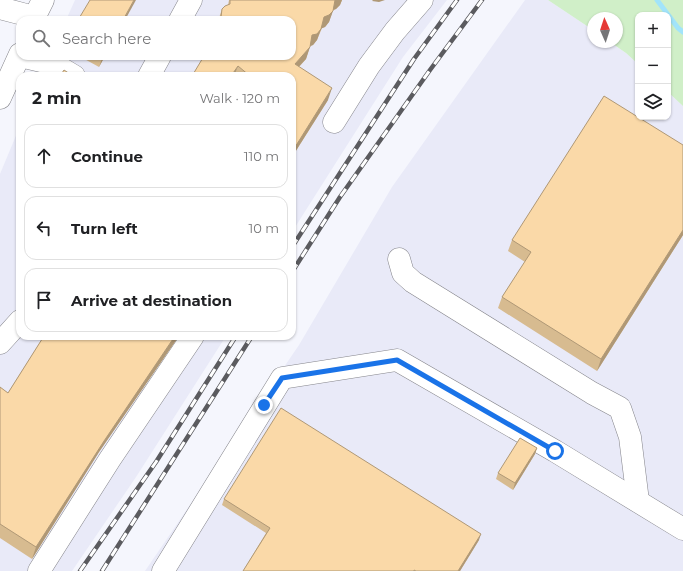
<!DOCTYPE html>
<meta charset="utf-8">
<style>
body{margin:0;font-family:Montserrat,sans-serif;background:#f6f6f6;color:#202124}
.controls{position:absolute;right:12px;top:12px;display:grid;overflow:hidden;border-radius:8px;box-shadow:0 1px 3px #0004}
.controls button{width:36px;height:36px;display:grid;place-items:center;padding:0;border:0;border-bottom:1px solid #e0e0e0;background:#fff;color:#202124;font:20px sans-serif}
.compass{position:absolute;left:587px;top:12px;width:36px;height:36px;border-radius:50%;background:#fff;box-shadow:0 1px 3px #0004;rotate:357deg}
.stop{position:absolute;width:12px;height:12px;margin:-9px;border:3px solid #1a73e8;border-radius:50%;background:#fff}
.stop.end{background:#1a73e8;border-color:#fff;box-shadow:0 1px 4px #0008}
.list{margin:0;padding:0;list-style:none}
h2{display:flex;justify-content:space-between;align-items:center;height:52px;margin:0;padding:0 16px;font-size:17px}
h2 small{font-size:13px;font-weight:400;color:#757577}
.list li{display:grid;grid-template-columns:26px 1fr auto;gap:12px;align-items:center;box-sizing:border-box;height:64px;margin:0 8px 8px;padding:0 8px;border:1px solid #e0e0e0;border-radius:12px}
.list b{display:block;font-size:15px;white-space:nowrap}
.list em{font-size:13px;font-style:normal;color:#757577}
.icon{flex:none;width:22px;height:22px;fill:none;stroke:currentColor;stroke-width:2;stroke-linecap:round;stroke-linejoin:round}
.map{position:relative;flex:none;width:683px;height:571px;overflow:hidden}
.search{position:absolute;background:#fff;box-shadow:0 1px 3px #0004;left:16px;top:16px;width:280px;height:44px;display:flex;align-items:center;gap:10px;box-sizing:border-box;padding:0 14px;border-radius:12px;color:#757577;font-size:15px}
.panel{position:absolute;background:#fff;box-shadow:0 1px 3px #0004;left:16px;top:72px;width:280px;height:268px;border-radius:12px}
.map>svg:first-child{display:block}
</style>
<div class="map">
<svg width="683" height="571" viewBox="0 0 683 571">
<rect width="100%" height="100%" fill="#f5f6fd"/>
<g fill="#e9eaf8">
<polygon points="75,0 447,0 403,57 292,232 292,76 41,76 50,56 292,56 292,20 66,20"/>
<polygon points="525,0 548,0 593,30 593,42 610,42 626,53 638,64 638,117 668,117 668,92 683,106 683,571 145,571 299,345 392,187"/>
<polygon points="20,126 20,336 226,336 136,477 72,571 0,571 0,174"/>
</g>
<polygon fill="#d0efc8" points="548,0 683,0 683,106 668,92 668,15 638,15 638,64 626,53 610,42 617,42 617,18 593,18 593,30"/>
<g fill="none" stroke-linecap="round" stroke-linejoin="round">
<polyline stroke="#a2e4fa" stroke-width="5" points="657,0 678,28 683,32"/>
<g stroke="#85858b" stroke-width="23">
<g id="minor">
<polyline points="0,8 34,17"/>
<polyline points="180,20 191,0"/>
<polyline points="20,56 54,64 74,76"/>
<polyline points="149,76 160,56"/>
<polyline points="334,122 369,66 395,31 422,0"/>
<polyline points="399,259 403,273 413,282 592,393 620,408 630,437 638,501"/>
<polyline points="0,343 20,321"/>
<polyline points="39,571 110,459 193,336"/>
<polyline points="163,571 282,378 397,360 555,451 683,529"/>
</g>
</g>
<g stroke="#85858b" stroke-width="23">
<g id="major">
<polyline points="33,20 43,0"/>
<polyline points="0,98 20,54"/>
</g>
</g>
<use href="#minor" stroke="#fff" stroke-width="22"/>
<use href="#major" stroke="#fff" stroke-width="22"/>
<g stroke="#5b5b5f" stroke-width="4.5">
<g id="rail">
<polyline points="292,247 414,59 457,0"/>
<polyline points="292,272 340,197 430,70 482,0"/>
<polyline points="80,571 156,462 236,336"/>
<polyline points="102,571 252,336"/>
</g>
</g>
<use href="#rail" stroke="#fff" stroke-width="3" stroke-dasharray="9" stroke-linecap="butt"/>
</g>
<g fill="#d7bb90">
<polygon points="229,0 342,0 340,5 336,9 333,10 329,22 325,27 322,28 317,40 313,45 310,46 306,59 299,67 328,100 292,157 292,76 192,76 203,58 202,56 292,56 219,18 222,9 228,5"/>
<polygon points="79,56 105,56 99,67"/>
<polygon points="683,145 683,235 597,371 498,308 502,297 525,262 508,251 512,240"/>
<polygon points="44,336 179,336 99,452 32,559 0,538 0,387 8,393"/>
<polygon points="537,448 535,454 513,490 496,479 498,473"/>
<polygon points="224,499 479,540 460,571 243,571 266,533 222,505"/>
</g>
<g fill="#af9876">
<polygon points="134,0 136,0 125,20 123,20"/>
<polygon points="335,0 342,0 340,5 336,9 331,11"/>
<polygon points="373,0 385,0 379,2 372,1"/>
<polygon points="333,11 329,22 325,27 320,29 324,17"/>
<polygon points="321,29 317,40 313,45 308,47 312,35"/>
<polygon points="310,47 306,59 290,76 295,64"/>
<polygon points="103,56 105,56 99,67"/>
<polygon points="238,66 234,76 231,76"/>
<polygon points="332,88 328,100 292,157 292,152"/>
<polygon points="683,230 683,235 597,371 601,359"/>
<polygon points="175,336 179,336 99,452 32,559 36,547 104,441"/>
<polygon points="537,448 535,454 513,490 515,483"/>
<polygon points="481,534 479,540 460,571 458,571"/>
</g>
<g fill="#fad9a8" stroke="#af9876">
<polygon points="90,0 134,0 123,20 78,20"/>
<polygon points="230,0 335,0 333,11 329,15 324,17 321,29 317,34 312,35 310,47 295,64 332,88 292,152 292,76 250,76 238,66 231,76 192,76 204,56 292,56 292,20 217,20 221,17 222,9 225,6 230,4"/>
<polygon points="64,70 73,76 60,76"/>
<polygon points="604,96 683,145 683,230 601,359 502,297 531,252 512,240"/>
<polygon points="44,336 175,336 104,441 36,547 0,524 0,387 8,393"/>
<polygon points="281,408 481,534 458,571 416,571 414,570 414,571 243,571 270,528 224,499"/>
<polygon points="520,438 537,448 515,483 498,473"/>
</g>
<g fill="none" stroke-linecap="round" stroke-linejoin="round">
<polyline stroke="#1a73e8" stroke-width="5" points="264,405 282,378 397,360 555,451"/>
</g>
</svg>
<div class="controls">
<button>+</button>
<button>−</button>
<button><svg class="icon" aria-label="layers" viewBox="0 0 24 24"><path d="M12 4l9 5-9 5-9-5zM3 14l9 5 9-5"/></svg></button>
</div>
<svg class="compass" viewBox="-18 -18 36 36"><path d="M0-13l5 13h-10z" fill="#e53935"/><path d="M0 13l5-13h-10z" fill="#757577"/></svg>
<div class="stop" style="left:555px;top:451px"></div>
<div class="stop end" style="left:264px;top:405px"></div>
<div class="search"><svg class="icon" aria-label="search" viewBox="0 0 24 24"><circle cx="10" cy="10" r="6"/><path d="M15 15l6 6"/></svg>Search here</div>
<section class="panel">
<h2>2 min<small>Walk · 120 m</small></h2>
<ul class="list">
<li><svg class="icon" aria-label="ahead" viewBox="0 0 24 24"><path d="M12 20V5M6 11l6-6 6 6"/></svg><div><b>Continue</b></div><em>110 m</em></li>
<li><svg class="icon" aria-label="left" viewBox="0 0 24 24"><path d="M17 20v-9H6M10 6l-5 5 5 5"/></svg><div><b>Turn left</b></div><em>10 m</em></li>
<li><svg class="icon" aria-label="arrive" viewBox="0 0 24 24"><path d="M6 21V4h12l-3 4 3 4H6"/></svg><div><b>Arrive at destination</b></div></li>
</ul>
</section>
</div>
